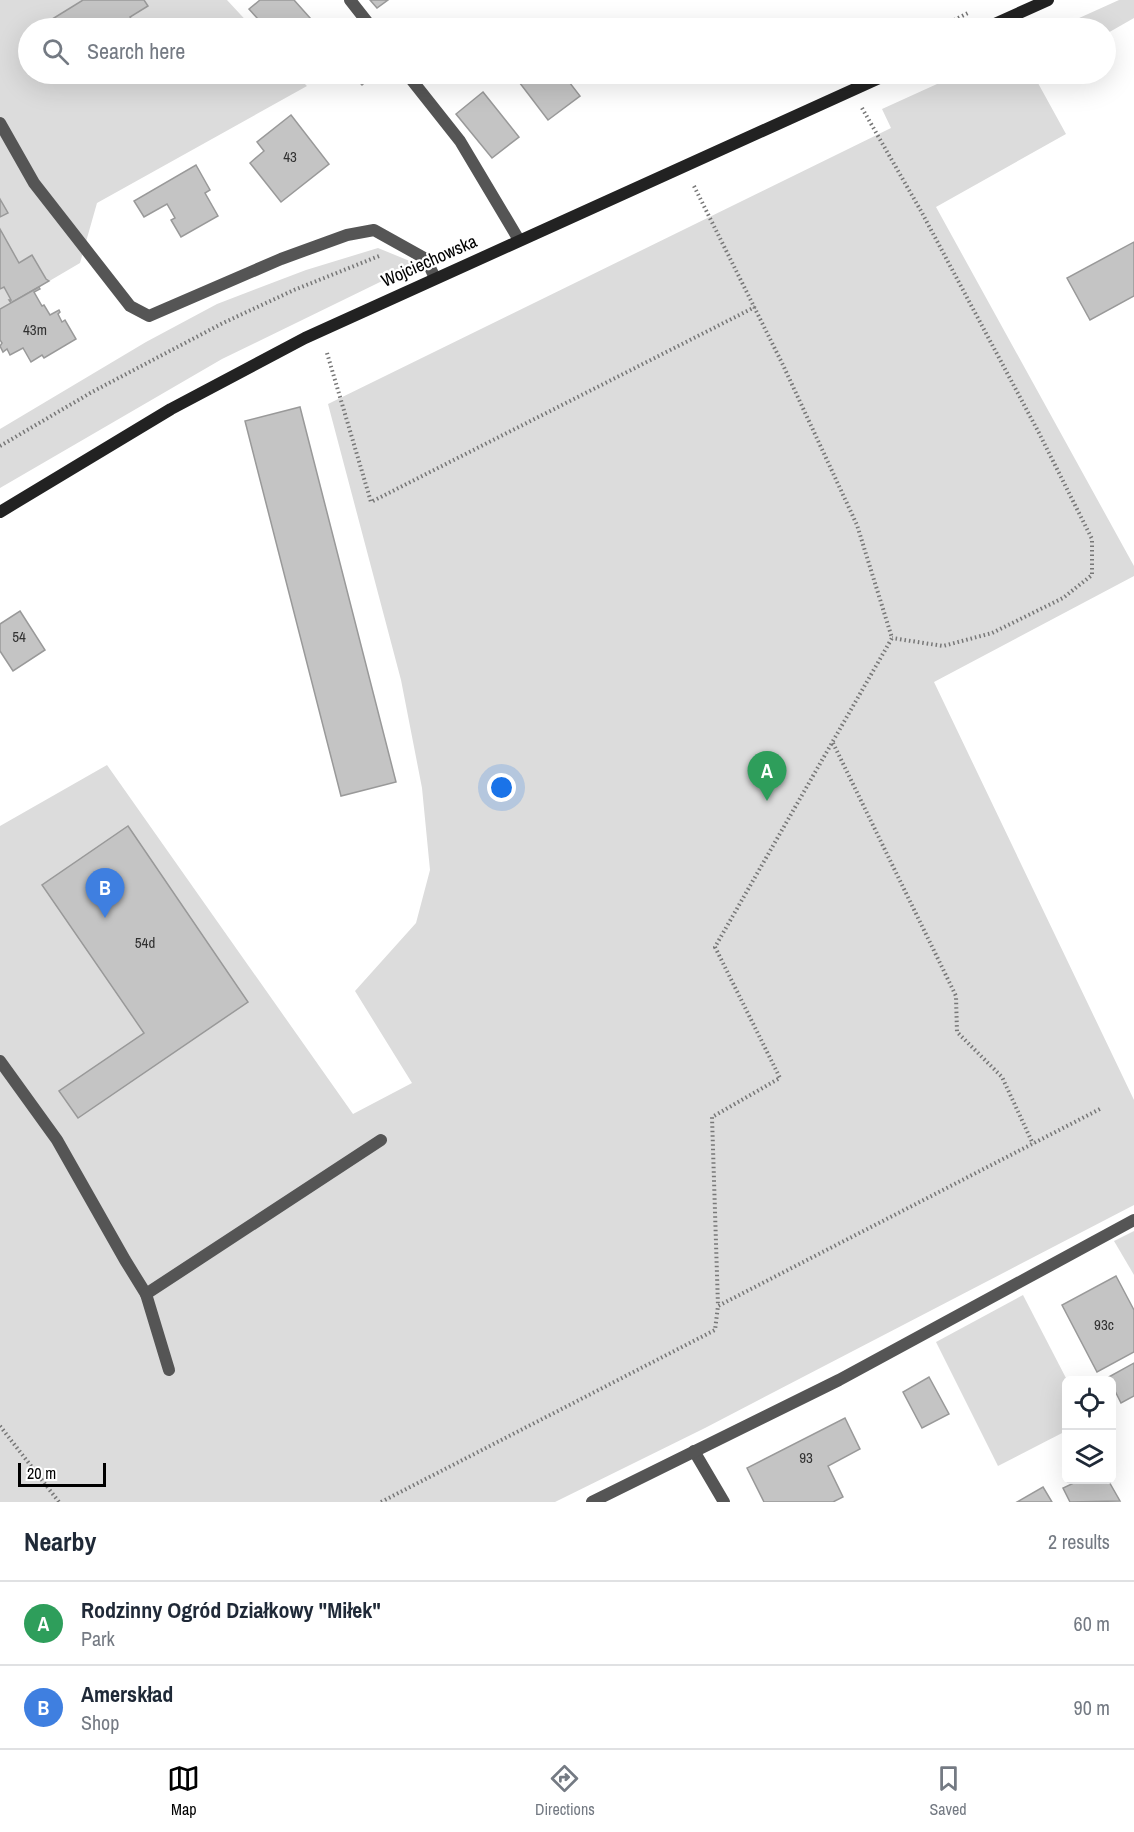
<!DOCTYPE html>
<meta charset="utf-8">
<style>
body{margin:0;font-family:"Archivo Narrow",sans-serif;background:#f2f2f3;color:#1f2937}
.controls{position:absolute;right:18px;bottom:18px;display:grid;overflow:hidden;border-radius:9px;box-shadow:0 6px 24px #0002}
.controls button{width:54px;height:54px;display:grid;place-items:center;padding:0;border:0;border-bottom:2px solid #e0e1e3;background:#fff;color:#1f2937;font:30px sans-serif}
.scale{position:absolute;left:18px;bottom:15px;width:88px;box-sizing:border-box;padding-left:6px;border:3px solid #000;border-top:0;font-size:16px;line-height:21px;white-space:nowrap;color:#000;-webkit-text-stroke:4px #fff;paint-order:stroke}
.you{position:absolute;left:502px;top:788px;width:21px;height:21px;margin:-15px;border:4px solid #fff;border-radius:50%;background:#1a73e8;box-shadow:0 0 0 9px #1a73e833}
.badge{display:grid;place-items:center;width:39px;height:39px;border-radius:50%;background:#000;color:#fff;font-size:20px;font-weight:700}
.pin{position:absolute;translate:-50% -50px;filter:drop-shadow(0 2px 3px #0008)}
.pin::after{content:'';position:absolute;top:32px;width:21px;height:18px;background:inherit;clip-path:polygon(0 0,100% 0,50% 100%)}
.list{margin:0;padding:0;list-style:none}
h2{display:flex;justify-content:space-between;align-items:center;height:78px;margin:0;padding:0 24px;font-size:26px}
h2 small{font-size:20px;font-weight:400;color:#747a83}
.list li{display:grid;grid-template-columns:39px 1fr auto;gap:18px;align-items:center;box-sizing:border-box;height:84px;padding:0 24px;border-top:2px solid #e0e1e3}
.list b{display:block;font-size:22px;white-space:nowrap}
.list p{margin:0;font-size:20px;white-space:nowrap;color:#747a83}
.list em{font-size:20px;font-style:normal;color:#747a83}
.icon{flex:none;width:33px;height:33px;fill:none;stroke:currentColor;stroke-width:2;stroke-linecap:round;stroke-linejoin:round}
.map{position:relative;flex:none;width:1134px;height:1502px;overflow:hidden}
.search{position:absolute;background:#fff;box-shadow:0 6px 24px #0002;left:18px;right:18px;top:18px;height:66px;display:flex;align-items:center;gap:15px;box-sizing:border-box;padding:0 21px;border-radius:33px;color:#747a83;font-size:22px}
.sheet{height:246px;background:#fff}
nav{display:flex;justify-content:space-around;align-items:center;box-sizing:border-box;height:84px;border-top:2px solid #e0e1e3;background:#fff;font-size:16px;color:#747a83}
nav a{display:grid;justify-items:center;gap:3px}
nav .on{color:#000}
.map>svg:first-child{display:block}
</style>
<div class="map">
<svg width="1134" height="1502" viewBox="0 0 1134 1502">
<rect width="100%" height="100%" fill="#fff"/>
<g fill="#dcdcdc">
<polygon points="0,0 227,0 253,28 28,28 28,74 295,74 307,86 97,203 80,263 0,310"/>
<polygon points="1119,0 1134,0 1134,18 1106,34 1106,28 1057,28"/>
<polygon points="959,74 1033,74 1066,134 936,207 1134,566 1134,576 934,682 1134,1100 1134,1205 705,1428 555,1502 0,1502 0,826 107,765 353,1114 412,1083 355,991 416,923 430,870 422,788 401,680 328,404 891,128 882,109"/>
<polygon points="378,248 417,264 222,359 0,488 0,429 146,342 217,304 306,270"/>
<polygon points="1134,1231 1134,1275 1114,1241"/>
<polygon points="1023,1295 1067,1380 1066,1431 998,1466 936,1342"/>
</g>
<g fill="#c4c4c4" stroke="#999" stroke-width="1.5">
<polygon points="83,0 144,0 148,6 130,17 137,28 43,28 41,26"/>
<polygon points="260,0 294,0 319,28 266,28 249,9"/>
<polygon points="370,0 388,0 377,8"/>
<polygon points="352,74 374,74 362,85"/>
<polygon points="513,74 563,74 580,96 548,120"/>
<polygon points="483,92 519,137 492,158 456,114"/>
<polygon points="291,115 329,164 281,202 250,163 264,151 257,142"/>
<polygon points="196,165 210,190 205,193 218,216 181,237 171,220 175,218 167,204 144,217 134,201"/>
<polygon points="0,199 8,213 0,217"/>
<polygon points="0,229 19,263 32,255 46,279 49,281 11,303 9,300 11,300 4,287 0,289"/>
<polygon points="1134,242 1134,296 1090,320 1067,278"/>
<polygon points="39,287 40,289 34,292 42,306 44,305 50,315 59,310 60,312 58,314 62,322 65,320 76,339 44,358 42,355 31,362 23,348 10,355 7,349 3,352 0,346 2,343 0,340 0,309"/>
<polygon points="300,407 396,782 341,796 245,421"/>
<polygon points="20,611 45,650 13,671 0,651 0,624"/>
<polygon points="128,826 248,1002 78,1118 59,1091 144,1033 42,885"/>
<polygon points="1116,1276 1134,1310 1134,1352 1097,1372 1062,1305"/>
<polygon points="1134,1363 1134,1396 1121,1403 1112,1385 1112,1380 1107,1378"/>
<polygon points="929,1377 949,1414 922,1428 903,1392"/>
<polygon points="845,1418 860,1449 828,1466 843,1497 833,1502 764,1502 747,1468"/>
<polygon points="1080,1480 1108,1480 1120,1501 1070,1502 1063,1488"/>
<polygon points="1043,1487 1052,1502 1017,1502"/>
</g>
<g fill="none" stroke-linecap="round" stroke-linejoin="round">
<g stroke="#777" stroke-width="4" stroke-dasharray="1.5 3" stroke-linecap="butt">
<polyline points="938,28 970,12"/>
<polyline points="862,108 921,211 1039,433 1092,539 1092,575 1063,598 992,633 943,646 892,638"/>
<polyline points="694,186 783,365 857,525 892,638 715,947 780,1078 712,1117 718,1306"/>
<polyline points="327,353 371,502 755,307"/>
<polyline points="0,446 92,392 223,323 294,290 379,256"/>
<polyline points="833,743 956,996 957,1032 1002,1077 1033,1144"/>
<polyline points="0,1426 59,1502"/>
<polyline points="381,1502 715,1330 718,1306 1100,1109"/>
</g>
<g stroke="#555" stroke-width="12">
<polyline points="350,0 372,28"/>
<polyline points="407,74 460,141 519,240"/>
<polyline points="0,123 34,183 130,306 149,316 281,259 347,235 374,230 426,259 435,278"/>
<polyline points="0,1061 57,1140 125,1260 146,1294 381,1140"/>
<polyline points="146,1294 169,1370"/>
<polyline points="694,1451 724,1502"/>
<polyline points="592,1502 839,1380 1134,1220"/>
</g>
<g stroke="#222" stroke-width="12">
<polyline points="986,28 1048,0"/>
<polyline points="0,512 171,409 305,338 888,74"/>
</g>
</g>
<g text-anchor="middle" stroke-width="4.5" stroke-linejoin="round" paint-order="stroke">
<g font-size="15" fill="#313131">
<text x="290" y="162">43</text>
<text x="35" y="335">43m</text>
<text x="19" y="642">54</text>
<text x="145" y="948">54d</text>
<text x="1104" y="1330">93c</text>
<text x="806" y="1463">93</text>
</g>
<g font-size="18" fill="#000" stroke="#fff">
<text transform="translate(429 261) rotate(-24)" y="6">Wojciechowska</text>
</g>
</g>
</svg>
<div class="controls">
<button><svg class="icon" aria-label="locate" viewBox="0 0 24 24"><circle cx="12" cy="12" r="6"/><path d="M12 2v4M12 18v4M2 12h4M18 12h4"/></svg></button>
<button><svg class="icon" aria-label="layers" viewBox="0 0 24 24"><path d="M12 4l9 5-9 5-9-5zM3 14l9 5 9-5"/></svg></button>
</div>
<div class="scale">20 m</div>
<div class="you"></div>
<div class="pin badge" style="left:767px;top:801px;background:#2e9e5b">A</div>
<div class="pin badge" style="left:105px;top:918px;background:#3f7fe0">B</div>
<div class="search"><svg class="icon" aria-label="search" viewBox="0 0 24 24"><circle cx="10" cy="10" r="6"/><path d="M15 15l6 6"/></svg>Search here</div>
</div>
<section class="sheet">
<h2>Nearby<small>2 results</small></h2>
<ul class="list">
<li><span class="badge" style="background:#2e9e5b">A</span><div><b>Rodzinny Ogród Działkowy &quot;Miłek&quot;</b><p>Park</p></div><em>60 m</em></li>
<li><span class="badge" style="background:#3f7fe0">B</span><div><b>Amerskład</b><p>Shop</p></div><em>90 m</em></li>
</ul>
</section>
<nav>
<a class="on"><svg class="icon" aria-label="map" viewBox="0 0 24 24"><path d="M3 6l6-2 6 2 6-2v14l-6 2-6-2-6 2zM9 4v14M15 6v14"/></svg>Map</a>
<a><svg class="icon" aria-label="directions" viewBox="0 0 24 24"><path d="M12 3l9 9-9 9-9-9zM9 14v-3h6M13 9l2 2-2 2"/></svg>Directions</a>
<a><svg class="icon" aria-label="saved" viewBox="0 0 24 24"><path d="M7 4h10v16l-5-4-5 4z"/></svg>Saved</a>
</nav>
